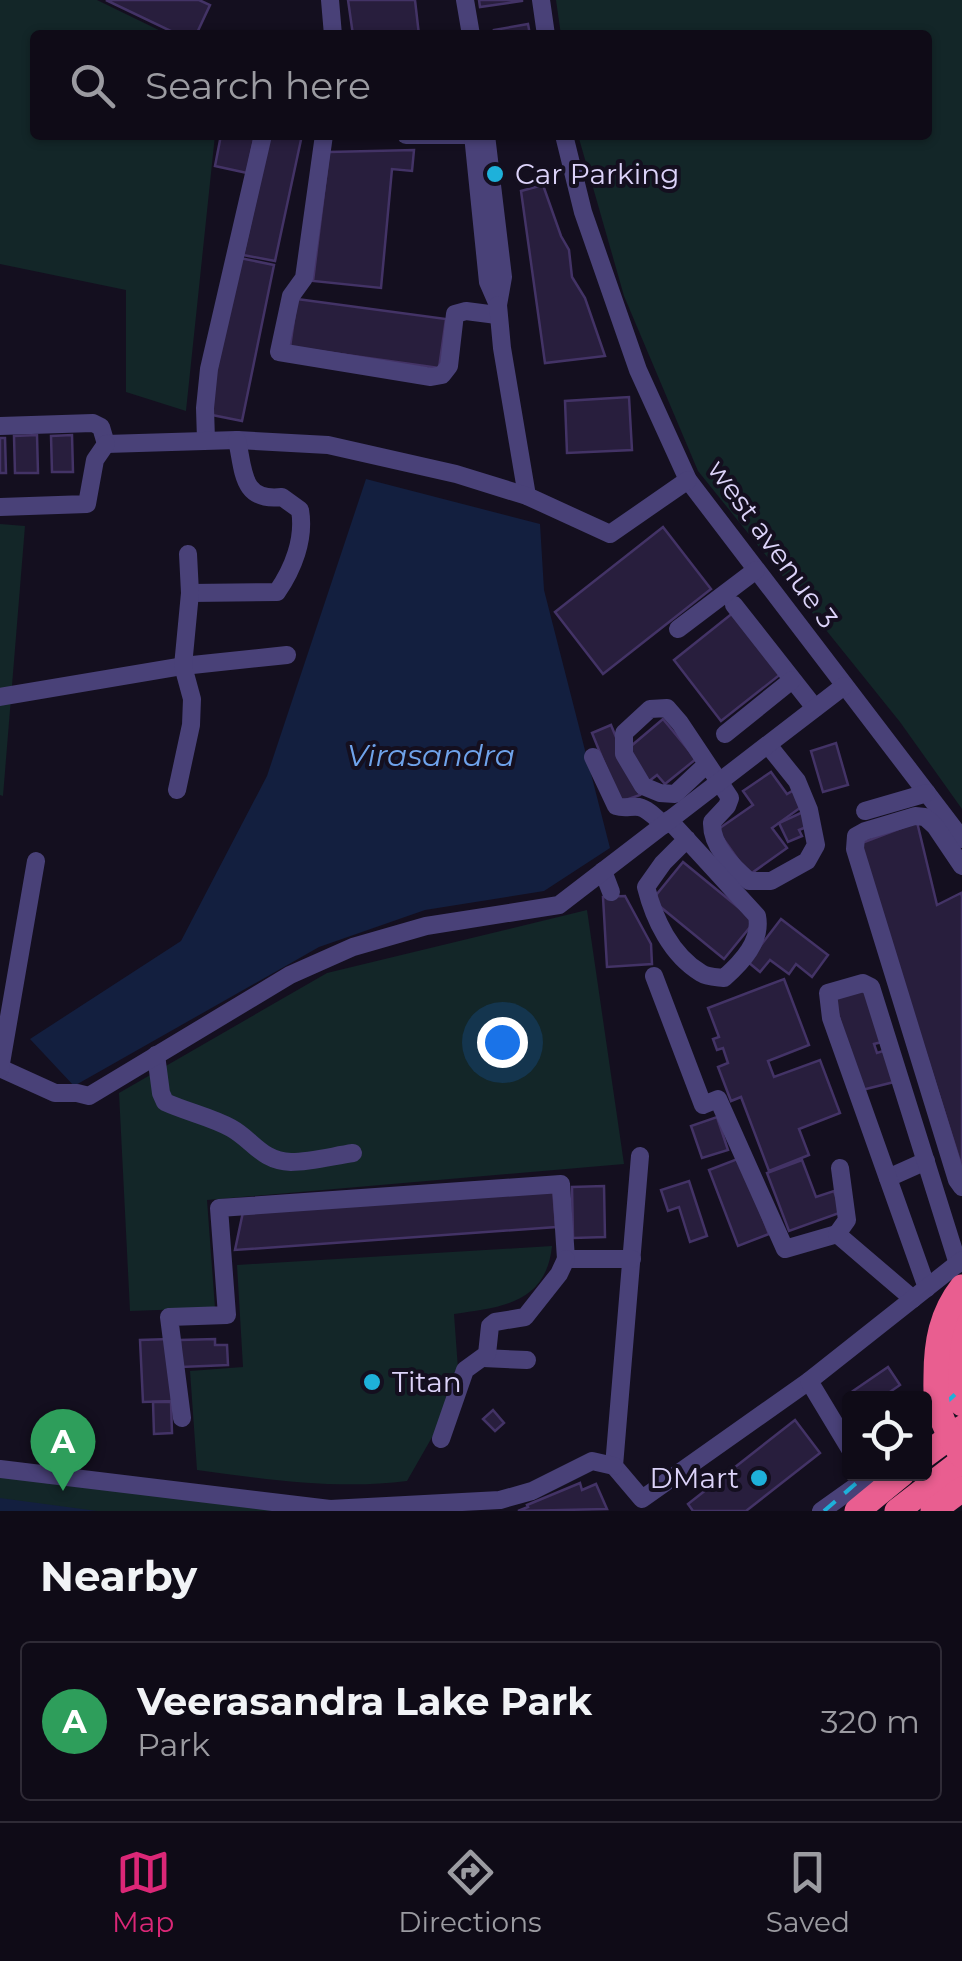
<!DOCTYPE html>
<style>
body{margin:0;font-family:Montserrat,sans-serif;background:#1d1924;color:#f1f3f6}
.controls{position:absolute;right:30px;bottom:30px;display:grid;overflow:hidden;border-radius:10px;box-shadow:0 2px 8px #0004}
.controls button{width:90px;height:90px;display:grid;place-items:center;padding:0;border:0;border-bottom:2px solid #2f2b36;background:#0f0b17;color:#f1f3f6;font:50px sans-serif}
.you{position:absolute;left:502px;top:1042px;width:35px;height:35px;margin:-25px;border:8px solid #fff;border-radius:50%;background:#1a73e8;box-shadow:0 0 0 15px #1a73e833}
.badge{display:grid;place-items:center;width:65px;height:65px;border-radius:50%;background:#db2777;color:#fff;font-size:32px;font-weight:700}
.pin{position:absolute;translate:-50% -82px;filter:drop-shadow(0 2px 5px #0008)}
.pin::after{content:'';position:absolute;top:52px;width:35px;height:30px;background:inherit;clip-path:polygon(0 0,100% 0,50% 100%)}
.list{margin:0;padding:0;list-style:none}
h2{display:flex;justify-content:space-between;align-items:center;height:130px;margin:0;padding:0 40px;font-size:42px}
h2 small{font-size:32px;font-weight:400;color:#9b9ba1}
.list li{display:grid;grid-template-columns:65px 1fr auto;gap:30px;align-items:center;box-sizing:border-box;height:160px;margin:0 20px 20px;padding:0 20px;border:2px solid #2f2b36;border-radius:10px}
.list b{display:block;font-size:38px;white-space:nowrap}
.list p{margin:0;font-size:32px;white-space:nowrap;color:#9b9ba1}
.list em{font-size:32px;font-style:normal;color:#9b9ba1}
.icon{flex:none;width:55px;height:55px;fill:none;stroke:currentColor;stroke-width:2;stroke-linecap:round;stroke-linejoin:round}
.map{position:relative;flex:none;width:962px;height:1511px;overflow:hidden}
.search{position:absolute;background:#0f0b17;box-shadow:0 2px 8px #0004;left:30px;right:30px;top:30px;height:110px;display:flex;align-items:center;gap:25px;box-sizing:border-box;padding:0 35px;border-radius:10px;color:#9b9ba1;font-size:38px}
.sheet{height:310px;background:#0f0b17}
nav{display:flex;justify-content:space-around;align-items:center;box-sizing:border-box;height:140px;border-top:2px solid #2f2b36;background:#0f0b17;font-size:28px;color:#9b9ba1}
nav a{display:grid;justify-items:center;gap:5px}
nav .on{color:#db2777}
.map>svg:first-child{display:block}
</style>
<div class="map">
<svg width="962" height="1511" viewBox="0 0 962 1511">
<rect width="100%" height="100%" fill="#140f1f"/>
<g fill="#132628">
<polygon points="0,0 97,0 169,35 35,35 35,135 215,135 186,411 126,392 126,290 0,264"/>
<polygon points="556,0 962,0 962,809 900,722 698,471 624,296 578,135 927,135 927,35 561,35"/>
<polygon points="0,524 25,526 3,796 0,795"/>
<polygon points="587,910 624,1164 207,1200 215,1308 130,1311 119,1093 327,973"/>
<path d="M552 1246C546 1304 501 1307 454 1314L458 1369 443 1418 407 1481C338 1490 265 1479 197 1470L190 1371 243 1367 237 1265Z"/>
<polygon points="0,1475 296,1511 0,1511"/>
</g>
<g fill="#131f3f">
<polygon points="366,479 540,524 544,590 610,848 544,891 425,910 319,947 74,1086 30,1039 181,941 267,776"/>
<polygon points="0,1498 97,1511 0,1511"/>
</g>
<g fill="#281e3d" stroke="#433366" stroke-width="2.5">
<polygon points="106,0 199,0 210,5 196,35 179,35"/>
<polygon points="348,0 415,0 419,35 353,35"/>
<polygon points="479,0 522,0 522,1 480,7"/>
<polygon points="528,24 530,35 495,35 494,30"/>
<polygon points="221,135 255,135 247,173 215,166"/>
<polygon points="270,135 302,135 275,261 243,255"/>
<polygon points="414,150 412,171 392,169 381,288 313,281 329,152"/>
<polygon points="543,185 561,236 569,250 572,277 585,298 605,356 545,363 521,191"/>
<polygon points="240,258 274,265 242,421 207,414"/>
<polygon points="297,299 446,319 439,368 290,347"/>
<polygon points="629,397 632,450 567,453 565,401"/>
<polygon points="37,435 38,473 15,473 14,436"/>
<polygon points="72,435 73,472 52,472 51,436"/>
<polygon points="0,438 5,438 6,473 0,473"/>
<polygon points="663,527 711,589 603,674 555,612"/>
<polygon points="734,612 782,673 721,721 674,660"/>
<polygon points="663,719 696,759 665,784 657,775 648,782 624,752"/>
<polygon points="611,725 640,795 620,802 592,733"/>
<polygon points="836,743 848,785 823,792 811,751"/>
<polygon points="771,772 787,794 794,790 804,805 772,828 787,848 749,875 717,830 753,805 743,791"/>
<polygon points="803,812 809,826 799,830 802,836 788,842 779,823"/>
<polygon points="917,822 937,905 961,893 962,897 962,1168 859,844"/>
<polygon points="683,862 755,921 724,959 652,900"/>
<polygon points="625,896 651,944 652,964 607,967 603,897"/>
<polygon points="781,919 828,955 812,977 796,964 789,974 770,960 760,972 748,962"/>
<polygon points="784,979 809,1045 768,1061 774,1077 820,1060 840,1113 799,1129 809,1155 769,1171 741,1097 731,1101 718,1067 728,1063 723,1048 717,1050 713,1039 719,1037 708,1008"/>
<polygon points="869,989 882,1042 874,1044 877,1053 886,1050 894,1082 858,1091 834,998"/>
<polygon points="717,1117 728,1150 702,1158 691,1126"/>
<polygon points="740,1158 769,1234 738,1246 709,1170"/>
<polygon points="802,1160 816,1197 834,1191 842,1212 789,1231 767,1173"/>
<polygon points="689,1181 707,1236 690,1242 679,1207 668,1211 661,1190"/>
<polygon points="604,1186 605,1237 573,1238 572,1187"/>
<polygon points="553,1189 556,1227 235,1250 243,1212"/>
<polygon points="170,1339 172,1401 143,1402 140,1340"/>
<polygon points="215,1339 215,1345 227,1345 228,1365 181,1367 180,1340"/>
<polygon points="888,1367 900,1385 881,1398 859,1398 853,1391"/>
<polygon points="153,1402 171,1402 172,1433 154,1434"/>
<polygon points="493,1410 504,1423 495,1431 483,1419"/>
<polygon points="795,1420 820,1453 746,1511 693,1511 688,1504"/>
<polygon points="580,1483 582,1490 596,1484 607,1509 518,1511 528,1507 527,1505"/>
</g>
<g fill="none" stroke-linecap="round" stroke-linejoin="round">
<g stroke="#494178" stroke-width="18">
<polyline points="330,0 333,35"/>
<polyline points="465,0 471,35"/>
<polyline points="541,0 546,35"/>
<polyline points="324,135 304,278 291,296 279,352 431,377 442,375 449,366 455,314 466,311 497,315"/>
<polyline points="406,135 480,135"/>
<polyline points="473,135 488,282 498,305 503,277 486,135"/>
<polyline points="564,135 583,212 638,370 688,480 962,839"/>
<polyline points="498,305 502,348 527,496"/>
<polyline points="0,426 93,423 101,427 106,444"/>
<polyline points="206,440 205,408 209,369 263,135"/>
<polyline points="106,444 237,440 328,445 456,474 527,496 610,534 688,480"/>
<polyline points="0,507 87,504 95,460 106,444"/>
<path d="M190 593 277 592C293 569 305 539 300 510L282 497C241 502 244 471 237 440"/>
<polyline points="734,605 815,708"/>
<polyline points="678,629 756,570"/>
<polyline points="0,697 183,666 287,655"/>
<polyline points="725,734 792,680"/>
<path d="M593 757 616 806C625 809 630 806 639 807 648 809 656 818 664 825"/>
<path d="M707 764 675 794 660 793 643 786 624 754V733L650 709 667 708 680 723 730 798 727 806 712 822C711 846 732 866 749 881H771L807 861 816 845 809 810 797 781 768 745"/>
<polyline points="177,790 191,725 192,699 183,666 190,593 188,554"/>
<polyline points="865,811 927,793"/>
<path d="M669 820 757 916C762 941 742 962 724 978 716 977 707 977 701 973 671 955 654 919 646 887L663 863 687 839"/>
<polyline points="962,866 935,826 925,817 915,816 865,831 856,836 855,849 957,1180 962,1187"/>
<polyline points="603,871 611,892"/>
<polyline points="654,976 703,1105 718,1099 785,1249 837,1234"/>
<path d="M156 1055 161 1093 165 1102C187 1112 211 1117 231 1128 253 1140 261 1161 291 1162 311 1162 333 1156 353 1153"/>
<polyline points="0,1068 55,1093 77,1093 89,1096 290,975 353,947 426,926 559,905 844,686"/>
<polyline points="0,1069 36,861"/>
<polyline points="640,1156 614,1466 642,1499 809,1381"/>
<polyline points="840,1168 847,1220 837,1234 913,1299"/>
<polyline points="888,1178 926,1161"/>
<polyline points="927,1288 831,1018 828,993 863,983 871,987 958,1264"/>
<polyline points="483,1358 527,1360"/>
<polyline points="182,1418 169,1317 227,1315 219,1208 561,1184 566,1259 632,1259"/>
<polyline points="441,1439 465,1370 487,1354 490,1326 495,1322 525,1317 559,1274 566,1259"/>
<polyline points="850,1449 809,1381 962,1260"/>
<polyline points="0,1469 330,1509 500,1500 532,1491 592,1461 614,1466"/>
<polyline points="821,1511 873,1474"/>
</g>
<g stroke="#e95e90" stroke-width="25">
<path d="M962 1318C953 1347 954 1375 962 1404"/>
<polyline points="924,1456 962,1428"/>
<polyline points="857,1511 902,1474"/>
<polyline points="897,1511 962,1461"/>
<polyline points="933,1511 962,1489"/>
</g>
<g stroke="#1eb1da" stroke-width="4" stroke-dasharray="15 12" stroke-linecap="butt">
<polyline points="924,1423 962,1388"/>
<polyline points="824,1511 867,1474"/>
</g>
<path stroke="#e95e90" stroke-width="25" d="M962 1287C941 1314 936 1343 936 1376 936 1386 935 1397 938 1407 943 1425 952 1441 962 1456"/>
</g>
<g fill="#1eb1da" stroke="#140f1f" stroke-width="4">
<circle cx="495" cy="174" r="10"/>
<circle cx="372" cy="1382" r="10"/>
<circle cx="759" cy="1478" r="10"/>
</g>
<g text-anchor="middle" stroke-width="8" stroke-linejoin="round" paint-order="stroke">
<g font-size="28" fill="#dcd3f9" stroke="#140f1f" text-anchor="start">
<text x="515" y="184">Car Parking</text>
<text x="392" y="1392">Titan</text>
<text x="739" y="1488" text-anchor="end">DMart</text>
</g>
<g font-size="28" fill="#dcd3f9" stroke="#140f1f">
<text transform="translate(773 544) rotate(54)" y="10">west avenue 3</text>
</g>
<g font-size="30" font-style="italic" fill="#6fa3eb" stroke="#140f1f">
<text x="431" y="766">Virasandra</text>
</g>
</g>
</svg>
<div class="controls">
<button><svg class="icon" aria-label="locate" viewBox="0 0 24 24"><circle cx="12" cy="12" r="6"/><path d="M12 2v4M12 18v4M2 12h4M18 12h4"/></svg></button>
</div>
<div class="you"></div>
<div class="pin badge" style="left:63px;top:1491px;background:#2e9e5b">A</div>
<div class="search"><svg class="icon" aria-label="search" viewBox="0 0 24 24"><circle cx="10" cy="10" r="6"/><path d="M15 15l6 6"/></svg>Search here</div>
</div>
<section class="sheet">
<h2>Nearby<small></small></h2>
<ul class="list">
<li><span class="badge" style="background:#2e9e5b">A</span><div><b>Veerasandra Lake Park</b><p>Park</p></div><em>320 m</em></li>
</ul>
</section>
<nav>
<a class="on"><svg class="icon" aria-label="map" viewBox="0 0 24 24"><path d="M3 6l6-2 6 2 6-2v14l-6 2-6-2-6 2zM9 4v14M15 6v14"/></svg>Map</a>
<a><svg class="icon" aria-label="directions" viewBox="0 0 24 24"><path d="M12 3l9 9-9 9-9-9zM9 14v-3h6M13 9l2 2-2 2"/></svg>Directions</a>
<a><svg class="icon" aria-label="saved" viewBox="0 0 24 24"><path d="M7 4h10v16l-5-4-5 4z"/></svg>Saved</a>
</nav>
